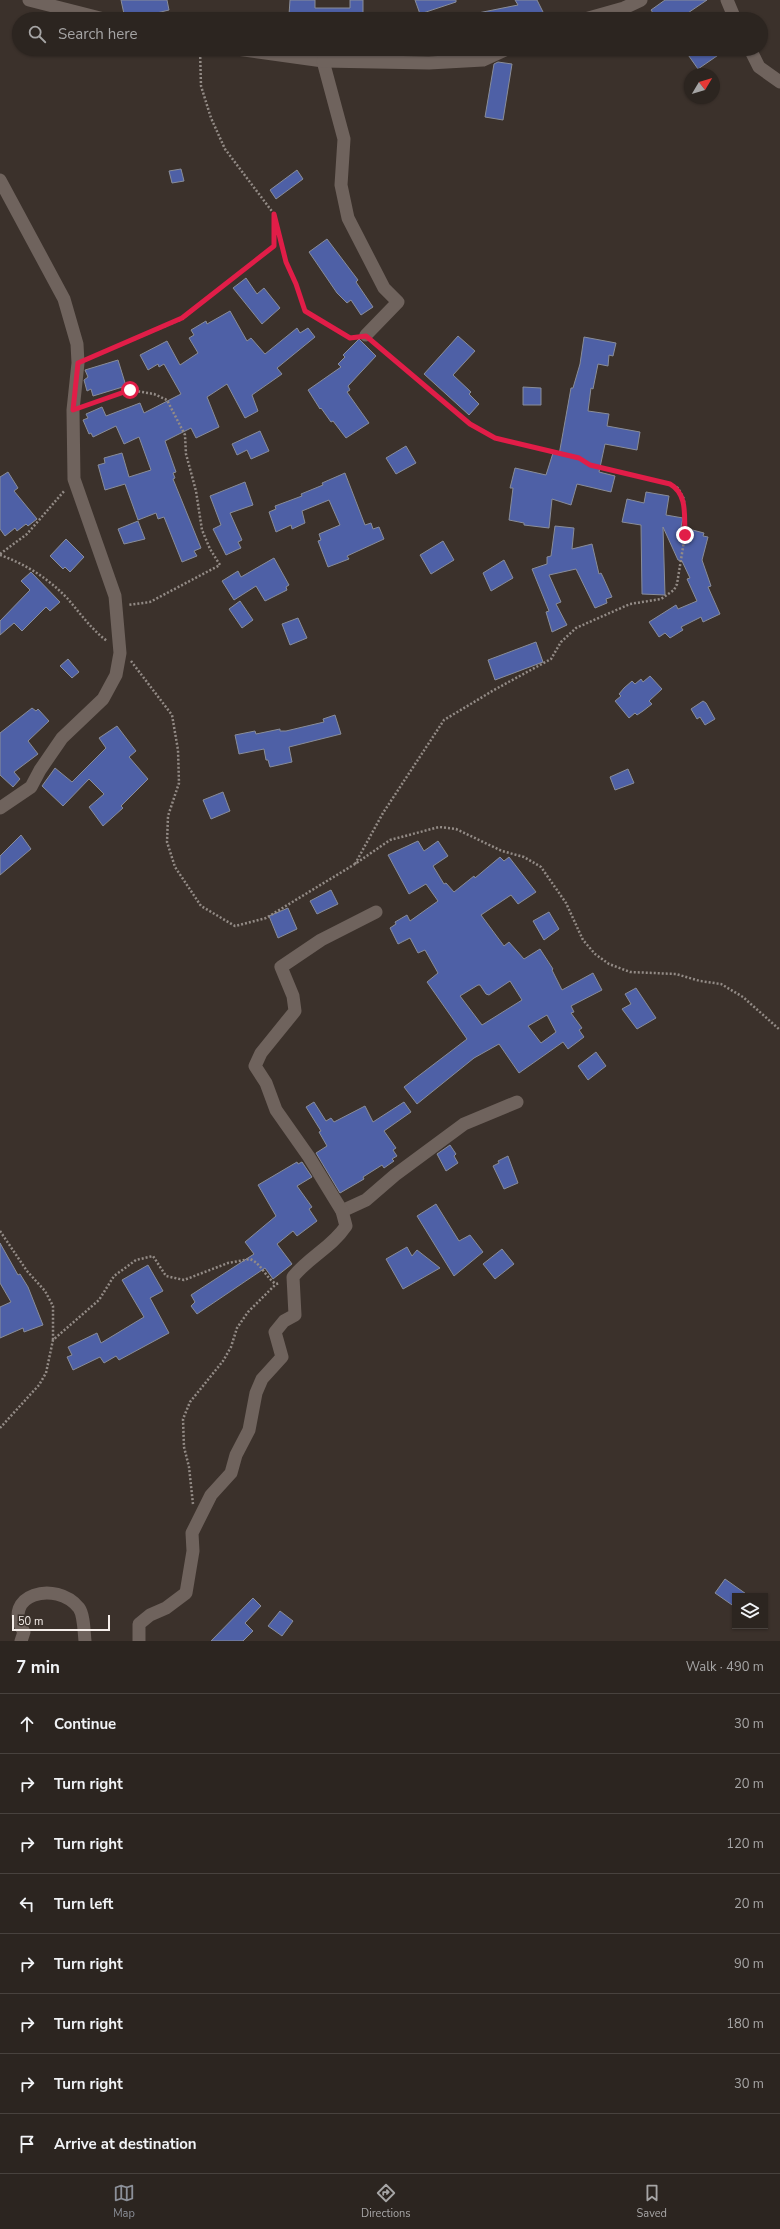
<!DOCTYPE html>
<meta charset="utf-8">
<style>
body{margin:0;font-family:"Nunito Sans",sans-serif;background:#38312d;color:#f1f3f6}
.controls{position:absolute;right:12px;bottom:12px;display:grid;overflow:hidden;border-radius:0px;box-shadow:0 1px 3px #0004}
.controls button{width:36px;height:36px;display:grid;place-items:center;padding:0;border:0;border-bottom:1px solid #48423e;background:#2c2520;color:#f1f3f6;font:20px sans-serif}
.compass{position:absolute;left:684px;top:68px;width:36px;height:36px;border-radius:50%;background:#2c2520;box-shadow:0 1px 3px #0004;rotate:52deg}
.scale{position:absolute;left:12px;bottom:10px;width:98px;box-sizing:border-box;padding-left:4px;border:2px solid #f5eeea;border-top:0;font-size:11px;line-height:14px;white-space:nowrap;color:#f5eeea;-webkit-text-stroke:3px #3b312b;paint-order:stroke}
.stop{position:absolute;width:12px;height:12px;margin:-9px;border:3px solid #e11d48;border-radius:50%;background:#fff}
.stop.end{background:#e11d48;border-color:#fff;box-shadow:0 1px 4px #0008}
.list{margin:0;padding:0;list-style:none}
h2{display:flex;justify-content:space-between;align-items:center;height:52px;margin:0;padding:0 16px;font-size:17px}
h2 small{font-size:13px;font-weight:400;color:#a6a5a5}
.list li{display:grid;grid-template-columns:26px 1fr auto;gap:12px;align-items:center;box-sizing:border-box;height:60px;padding:0 16px;border-top:1px solid #48423e}
.list b{display:block;font-size:15px;white-space:nowrap}
.list em{font-size:13px;font-style:normal;color:#a6a5a5}
.icon{flex:none;width:22px;height:22px;fill:none;stroke:currentColor;stroke-width:2;stroke-linecap:round;stroke-linejoin:round}
.map{position:relative;flex:none;width:780px;height:1641px;overflow:hidden}
.search{position:absolute;background:#2c2520;box-shadow:0 1px 3px #0004;left:12px;right:12px;top:12px;height:44px;display:flex;align-items:center;gap:10px;box-sizing:border-box;padding:0 14px;border-radius:22px;color:#a6a5a5;font-size:15px}
.sheet{height:532px;background:#2c2520}
nav{display:flex;justify-content:space-around;align-items:center;box-sizing:border-box;height:56px;border-top:1px solid #48423e;background:#2c2520;font-size:11px;color:#a6a5a5}
nav a{display:grid;justify-items:center;gap:2px}
nav .on{color:#8c9099}
.map>svg:first-child{display:block}
</style>
<div class="map">
<svg width="780" height="1641" viewBox="0 0 780 1641">
<rect width="100%" height="100%" fill="#3b312b"/>
<g fill="#4e60a6" stroke="#898d99" fill-rule="evenodd">
<polygon points="121,0 167,0 169,10 132,19 130,13 124,14"/>
<polygon points="290,0 315,0 315,8 350,8 350,0 363,0 363,14 350,14 350,19 295,19 295,16 289,15"/>
<polygon points="415,0 456,0 456,2 420,14"/>
<polygon points="515,0 537,0 544,14 534,19 524,19 523,16 509,19 473,19 473,14 518,5"/>
<polygon points="665,0 707,0 679,19 657,19 651,10"/>
<polygon points="684,49 727,49 698,69"/>
<polygon points="498,62 512,64 503,120 485,117 494,64"/>
<polygon points="181,169 184,181 172,183 169,171"/>
<polygon points="297,170 303,179 276,199 270,190"/>
<polygon points="327,239 358,280 356,282 373,307 361,315 351,300 347,303 337,293 309,252"/>
<polygon points="246,278 257,294 264,288 280,308 262,324 233,288"/>
<polygon points="230,311 247,341 251,338 265,354 297,328 300,333 308,328 315,337 277,368 282,374 252,395 258,411 245,418 227,384 207,397 219,427 196,438 191,428 165,441 176,472 173,473 175,478 173,479 201,548 194,551 197,556 182,562 164,517 158,519 156,513 138,520 125,484 105,490 98,465 105,463 104,458 122,453 129,477 151,470 139,437 124,444 116,426 93,437 91,433 89,434 83,420 88,418 86,414 102,407 106,416 140,403 144,413 181,394 164,364 159,367 158,364 148,370 140,355 167,341 180,365 198,353 189,338 194,335 191,330 206,321 207,324"/>
<polygon points="458,336 475,351 453,375 471,392 469,394 479,404 469,415 424,374"/>
<polygon points="584,337 616,343 613,356 609,355 608,366 598,364 593,389 591,388 588,411 609,414 607,426 640,432 637,450 605,444 599,472 615,476 611,492 577,484 571,505 552,499 549,528 524,525 524,523 509,520 513,488 510,488 515,468 546,475 553,453 559,455 571,388 573,388 580,364"/>
<polygon points="359,339 376,356 348,386 350,390 347,392 369,423 346,438 333,421 331,422 321,408 320,409 308,390 341,367 338,364 345,357 343,355"/>
<polygon points="118,360 126,386 93,396 91,389 87,391 84,380 88,377 85,370"/>
<polygon points="523,387 541,388 541,405 523,405"/>
<polygon points="260,431 269,451 251,459 247,450 237,455 232,444"/>
<polygon points="406,446 416,463 396,474 386,458"/>
<polygon points="8,472 18,488 14,491 37,519 28,526 26,524 17,531 15,528 5,536 0,529 0,477"/>
<polygon points="345,473 365,525 371,523 373,529 379,527 384,539 347,556 349,559 328,567 318,541 321,540 319,534 340,525 329,500 302,511 305,523 292,529 291,525 276,532 269,512 276,509 275,506 302,496 301,494 323,485 322,483"/>
<polygon points="245,482 253,505 230,513 242,540 238,542 241,548 226,555 213,529 221,525 210,496"/>
<polygon points="646,492 669,496 666,515 683,518 681,527 704,533 703,536 708,537 702,560 711,586 708,587 720,614 703,622 701,617 681,627 683,630 670,638 665,633 659,637 649,622 676,605 678,609 697,601 687,579 690,578 682,561 678,560 663,527 665,595 642,594 641,525 622,522 627,499 644,503"/>
<polygon points="138,521 145,539 124,544 118,529"/>
<polygon points="555,526 574,528 572,549 592,544 599,574 601,573 603,577 612,597 606,599 607,603 595,608 576,569 549,575 561,602 556,604 567,625 552,632 546,612 549,611 532,569 547,564 547,557 551,556"/>
<polygon points="66,539 84,557 70,572 65,567 63,569 50,556"/>
<polygon points="443,541 454,560 431,574 420,555"/>
<polygon points="274,558 289,585 286,587 287,590 265,601 256,586 234,600 222,581 238,571 241,577"/>
<polygon points="504,560 513,578 491,591 483,573"/>
<polygon points="31,572 60,602 50,611 46,607 22,631 14,623 0,635 0,621 30,590 21,581"/>
<polygon points="240,601 253,620 242,628 229,609"/>
<polygon points="298,618 307,638 290,645 282,624"/>
<polygon points="536,642 543,662 495,680 488,660"/>
<polygon points="68,659 79,672 72,678 60,666"/>
<polygon points="650,676 662,689 649,701 652,704 643,711 637,715 635,713 629,718 615,701 621,696 619,694 624,688 632,681 635,684 641,679 643,682"/>
<polygon points="703,701 706,703 715,719 705,725 700,717 697,719 691,709"/>
<polygon points="32,708 36,711 38,709 49,721 28,741 38,754 14,772 20,779 13,787 0,775 0,733"/>
<polygon points="335,715 341,734 289,747 292,762 270,767 268,760 266,760 264,749 239,754 235,735 255,731 256,734 280,729 280,731 286,731 324,722 323,719"/>
<polygon points="117,726 136,751 129,757 148,779 121,806 123,808 103,826 89,807 104,794 89,779 63,806 42,786 55,768 72,782 106,748 99,738"/>
<polygon points="628,769 634,783 615,790 610,777"/>
<polygon points="223,792 230,811 211,819 203,800"/>
<polygon points="21,835 31,849 0,875 0,856"/>
<path d="M418 841 424 851 438 841 448 856 433 866 444 884 446 883 454 892 474 876 475 878 500 857 504 861 509 857 536 892 518 904 511 895 481 915 504 946 509 942 524 959 540 949 553 969 552 970 562 990 593 973 602 990 571 1006 574 1012 571 1013 582 1028 579 1030 584 1037 568 1049 563 1042 519 1073 499 1044 474 1058 417 1104 404 1087 467 1039 427 982 438 973 425 950 418 953 410 938 398 944 390 928 396 924 395 922 407 915 410 921 438 901 426 884 409 894 388 855ZM510 981 522 1000 482 1025 460 996 478 985H480L486 994 489 995ZM547 1015 556 1032 541 1043 528 1026Z"/>
<polygon points="331,890 338,904 317,914 310,901"/>
<polygon points="288,908 297,929 278,938 269,916"/>
<polygon points="549,912 559,929 544,940 533,921"/>
<polygon points="636,988 656,1018 637,1029 622,1009 631,1004 625,994"/>
<polygon points="596,1052 606,1066 588,1080 578,1066"/>
<polygon points="314,1102 326,1121 331,1118 334,1122 365,1106 373,1122 404,1102 411,1112 384,1131 396,1148 393,1150 397,1156 392,1159 394,1161 384,1168 382,1165 363,1177 364,1179 340,1193 316,1153 327,1146 319,1132 321,1131 306,1107"/>
<polygon points="450,1145 456,1154 454,1156 458,1163 446,1171 437,1154"/>
<polygon points="508,1156 518,1183 504,1189 493,1166 499,1163 498,1161"/>
<polygon points="297,1162 298,1164 302,1162 312,1177 297,1186 312,1207 309,1209 317,1221 297,1236 293,1231 277,1244 292,1264 273,1279 265,1268 197,1314 191,1306 195,1302 191,1295 254,1254 245,1242 276,1216 258,1185"/>
<polygon points="436,1204 459,1241 470,1235 483,1252 454,1276 417,1216"/>
<polygon points="0,1243 18,1275 20,1274 28,1287 43,1325 24,1332 23,1328 0,1338 0,1307 11,1302 0,1283"/>
<polygon points="407,1247 412,1256 417,1250 440,1268 403,1289 386,1259"/>
<polygon points="502,1249 514,1264 495,1279 483,1264"/>
<polygon points="148,1265 163,1291 150,1298 169,1333 119,1360 116,1356 104,1363 100,1357 73,1370 67,1357 72,1355 68,1347 97,1333 101,1343 144,1317 122,1280"/>
<polygon points="725,1579 749,1596 735,1596 735,1607 715,1593"/>
<polygon points="253,1598 261,1606 245,1623 253,1631 243,1641 211,1641"/>
<polygon points="280,1611 293,1621 282,1636 268,1626"/>
</g>
<g fill="none" stroke-linecap="round" stroke-linejoin="round">
<g stroke="#938b86" stroke-width="2.5" stroke-dasharray="2 2" stroke-linecap="butt">
<polyline points="200,49 201,86 211,118 225,149 274,214 286,262 296,284 305,311 350,338 355,337"/>
<polyline points="90,358 182,319 274,246 274,219"/>
<polyline points="85,406 130,390 154,394 167,400 185,435 186,454 196,491 202,530 210,549 220,565 150,602 128,605"/>
<polyline points="0,554 27,534 65,490"/>
<path d="M0 555C25 564 48 578 67 598 80 613 91 629 107 641"/>
<polyline points="131,661 172,715 178,750 179,783 168,816 167,842 175,867 201,906 235,926 266,918 355,864 390,840 439,827 456,829 502,851 524,857 541,867 566,903 583,940 595,954 609,964 630,972 676,974 700,981 721,984 743,997 780,1030"/>
<polyline points="355,864 383,813 444,720 494,690 551,659 561,642 576,628 630,604 661,599 674,590 677,584 685,535 684,499 678,488 670,484 590,465 579,458 495,438 470,424 375,343"/>
<polyline points="0,1231 27,1271 45,1291 53,1306 53,1340"/>
<path d="M0 1428 39 1385 46 1373 53 1340 99 1300 114 1276 136 1260 153 1256 166 1276 184 1280 228 1263 250 1259C262 1264 265 1277 276 1284L280 1283"/>
<polyline points="193,1504 189,1467 184,1447 183,1419 190,1402 223,1361 231,1347 237,1328 248,1312 276,1284"/>
</g>
<g stroke="#6f635d" stroke-width="13">
<polyline points="29,0 104,19"/>
<polyline points="727,0 735,19"/>
<polyline points="585,19 624,8 641,0"/>
<polyline points="237,49 323,61 344,139 341,185 348,218 384,288 398,302 366,335"/>
<polyline points="750,49 759,67 780,82"/>
<polyline points="323,61 429,63 483,60 507,49"/>
<polyline points="0,180 64,299 77,344 78,363 73,410 74,479 115,596 120,653 116,675 103,699 62,738 40,770 31,787 0,808"/>
<polyline points="342,1211 366,1200 395,1175 464,1124 517,1102"/>
<path d="M21 1641 24 1632C0 1595 56 1579 79 1608 84 1615 84 1632 85 1641"/>
<path d="M139 1641V1624L150 1615 166 1608 186 1593 193 1551 192 1533 211 1495 231 1473 236 1455 249 1430 256 1393 262 1379 282 1357 275 1332 284 1321 295 1315 293 1277C309 1257 332 1247 346 1226L342 1211 309 1157 276 1110 266 1083 255 1066 261 1053 295 1011 293 996 281 967 321 940 376 912"/>
</g>
</g>
<g fill="none" stroke-linecap="round" stroke-linejoin="round">
<path stroke="#e11d48" stroke-width="5" d="M130 390 73 410 78 363 182 318 274 246V214L286 262 296 284 305 311 350 338 366 336 470 424 495 438 579 458 590 465 670 484C688 494 684 517 685 535"/>
</g>
</svg>
<div class="controls">
<button><svg class="icon" aria-label="layers" viewBox="0 0 24 24"><path d="M12 4l9 5-9 5-9-5zM3 14l9 5 9-5"/></svg></button>
</div>
<svg class="compass" viewBox="-18 -18 36 36"><path d="M0-13l5 13h-10z" fill="#e53935"/><path d="M0 13l5-13h-10z" fill="#a6a5a5"/></svg>
<div class="scale">50 m</div>
<div class="stop" style="left:130px;top:390px"></div>
<div class="stop end" style="left:685px;top:535px"></div>
<div class="search"><svg class="icon" aria-label="search" viewBox="0 0 24 24"><circle cx="10" cy="10" r="6"/><path d="M15 15l6 6"/></svg>Search here</div>
</div>
<section class="sheet">
<h2>7 min<small>Walk · 490 m</small></h2>
<ul class="list">
<li><svg class="icon" aria-label="ahead" viewBox="0 0 24 24"><path d="M12 20V5M6 11l6-6 6 6"/></svg><div><b>Continue</b></div><em>30 m</em></li>
<li><svg class="icon" aria-label="right" viewBox="0 0 24 24"><path d="M7 20v-9h11M14 6l5 5-5 5"/></svg><div><b>Turn right</b></div><em>20 m</em></li>
<li><svg class="icon" aria-label="right" viewBox="0 0 24 24"><path d="M7 20v-9h11M14 6l5 5-5 5"/></svg><div><b>Turn right</b></div><em>120 m</em></li>
<li><svg class="icon" aria-label="left" viewBox="0 0 24 24"><path d="M17 20v-9H6M10 6l-5 5 5 5"/></svg><div><b>Turn left</b></div><em>20 m</em></li>
<li><svg class="icon" aria-label="right" viewBox="0 0 24 24"><path d="M7 20v-9h11M14 6l5 5-5 5"/></svg><div><b>Turn right</b></div><em>90 m</em></li>
<li><svg class="icon" aria-label="right" viewBox="0 0 24 24"><path d="M7 20v-9h11M14 6l5 5-5 5"/></svg><div><b>Turn right</b></div><em>180 m</em></li>
<li><svg class="icon" aria-label="right" viewBox="0 0 24 24"><path d="M7 20v-9h11M14 6l5 5-5 5"/></svg><div><b>Turn right</b></div><em>30 m</em></li>
<li><svg class="icon" aria-label="arrive" viewBox="0 0 24 24"><path d="M6 21V4h12l-3 4 3 4H6"/></svg><div><b>Arrive at destination</b></div></li>
</ul>
</section>
<nav>
<a class="on"><svg class="icon" aria-label="map" viewBox="0 0 24 24"><path d="M3 6l6-2 6 2 6-2v14l-6 2-6-2-6 2zM9 4v14M15 6v14"/></svg>Map</a>
<a><svg class="icon" aria-label="directions" viewBox="0 0 24 24"><path d="M12 3l9 9-9 9-9-9zM9 14v-3h6M13 9l2 2-2 2"/></svg>Directions</a>
<a><svg class="icon" aria-label="saved" viewBox="0 0 24 24"><path d="M7 4h10v16l-5-4-5 4z"/></svg>Saved</a>
</nav>
